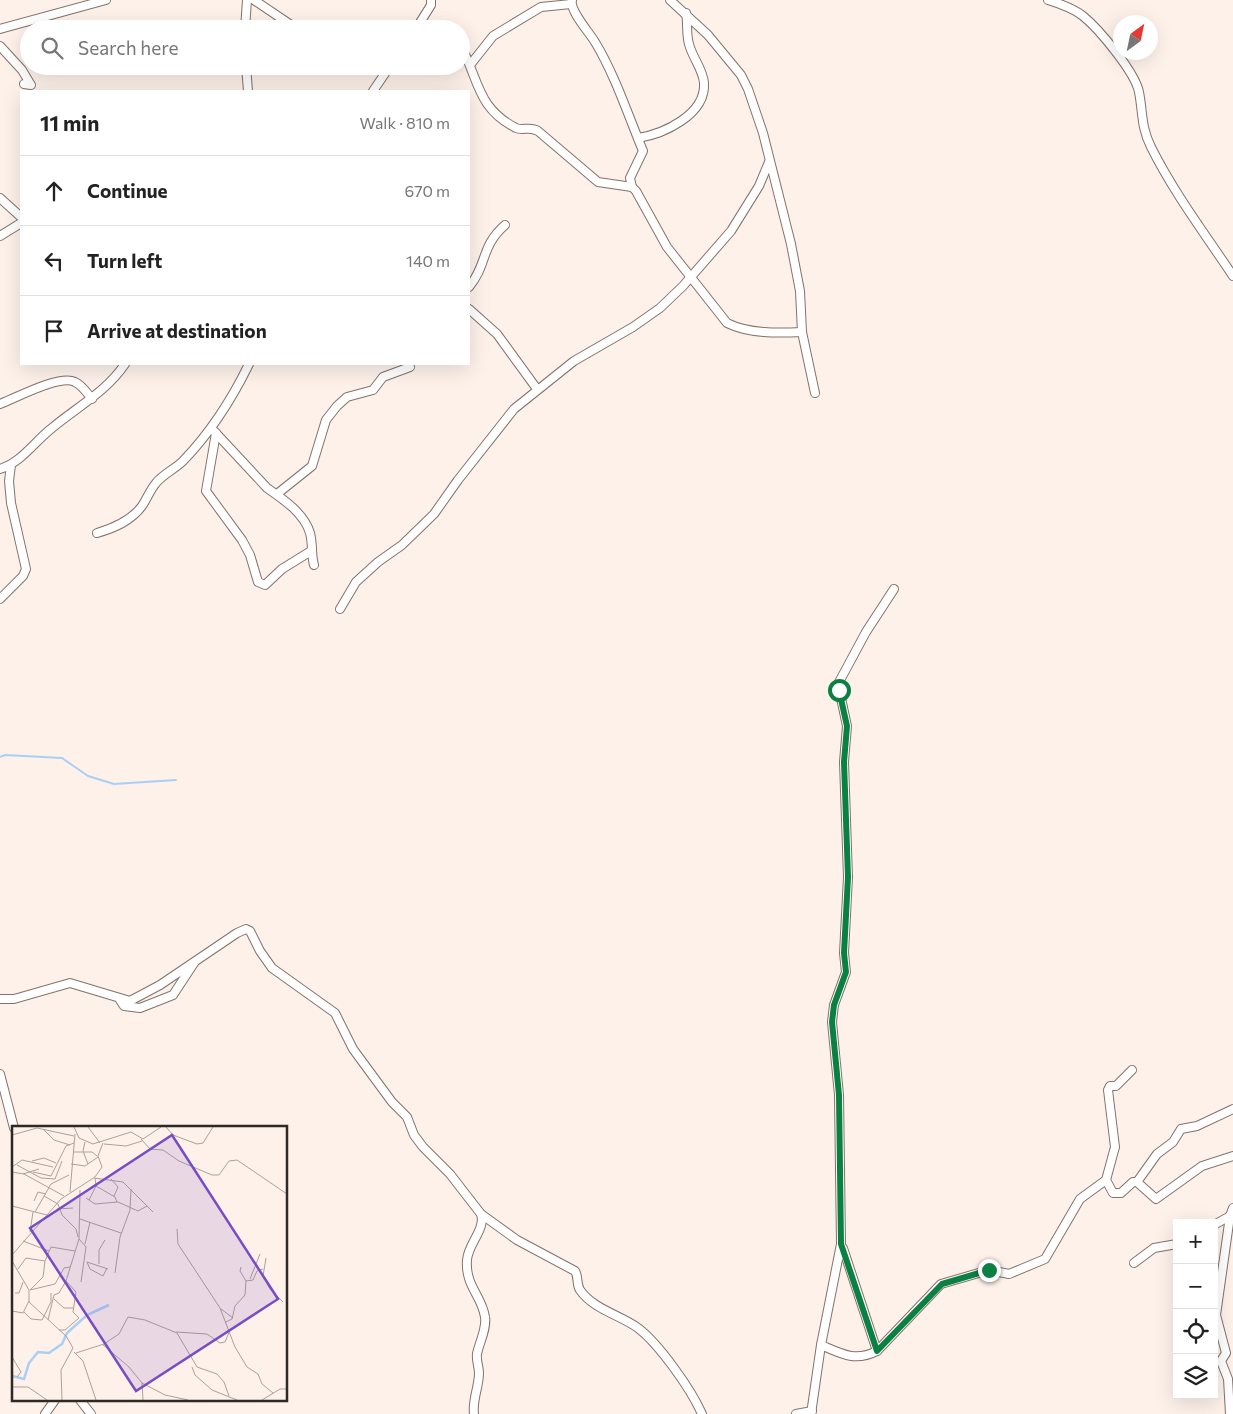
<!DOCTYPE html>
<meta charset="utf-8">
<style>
body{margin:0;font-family:Commissioner,sans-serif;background:#f2f2f2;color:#222}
.controls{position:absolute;right:15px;bottom:15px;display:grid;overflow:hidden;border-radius:0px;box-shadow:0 5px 20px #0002}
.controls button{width:45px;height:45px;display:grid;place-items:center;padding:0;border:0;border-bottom:1px solid #e0e0e0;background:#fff;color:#222;font:25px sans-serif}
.compass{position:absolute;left:1113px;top:15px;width:45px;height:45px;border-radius:50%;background:#fff;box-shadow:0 5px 20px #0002;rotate:33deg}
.stop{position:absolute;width:15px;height:15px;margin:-11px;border:4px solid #0b8043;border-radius:50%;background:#fff}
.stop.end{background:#0b8043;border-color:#fff;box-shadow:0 1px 5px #0008}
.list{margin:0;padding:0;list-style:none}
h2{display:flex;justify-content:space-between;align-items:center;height:65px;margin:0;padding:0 20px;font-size:21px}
h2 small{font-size:16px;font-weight:400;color:#767676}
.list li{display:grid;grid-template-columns:32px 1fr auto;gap:15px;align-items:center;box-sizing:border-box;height:70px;padding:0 20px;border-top:1px solid #e0e0e0}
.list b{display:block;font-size:19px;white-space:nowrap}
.list em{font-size:16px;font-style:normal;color:#767676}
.icon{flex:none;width:28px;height:28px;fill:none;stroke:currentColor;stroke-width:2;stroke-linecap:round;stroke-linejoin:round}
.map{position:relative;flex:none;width:1233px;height:1414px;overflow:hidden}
.search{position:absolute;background:#fff;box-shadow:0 5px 20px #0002;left:20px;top:20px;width:450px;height:55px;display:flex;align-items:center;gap:12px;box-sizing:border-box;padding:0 18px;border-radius:28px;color:#767676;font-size:19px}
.panel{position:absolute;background:#fff;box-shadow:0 5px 20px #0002;left:20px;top:90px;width:450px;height:275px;border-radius:0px}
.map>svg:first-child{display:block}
</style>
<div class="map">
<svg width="1233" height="1414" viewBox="0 0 1233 1414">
<rect width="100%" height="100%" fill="#fdf1ea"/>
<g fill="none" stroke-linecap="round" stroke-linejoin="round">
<polyline stroke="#a9cff5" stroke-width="2" points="0,757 5,755 62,758 88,776 114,784 176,780"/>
<g stroke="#847269" stroke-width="10">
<g id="minor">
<polyline points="254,0 297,29"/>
<path d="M572 0C569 10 589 32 595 42 615 75 628 115 643 151L630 178 632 187"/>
<polyline points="670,0 708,35 741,75 748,89 763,133 791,244 800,291 802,332 815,393"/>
<path d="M1048 0C1061 4 1073 8 1083 16 1099 29 1135 72 1139 92 1143 113 1141 127 1151 147 1174 193 1205 234 1233 276"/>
<polyline points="0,29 106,0"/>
<polyline points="245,29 247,0"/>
<polyline points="416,29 431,5 431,0"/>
<polyline points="0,46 22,70 31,85 24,84"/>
<path d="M461 46C479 80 477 108 516 128 523 131 530 126 538 131L598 182 632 187 636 191 667 247 727 323C749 334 778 333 802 332"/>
<polyline points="470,65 493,36 541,7 571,4"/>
<polyline points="246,66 248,91"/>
<polyline points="373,91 390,66"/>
<path d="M638 138C663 134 706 115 704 83 703 69 692 57 689 44 686 34 688 23 686 13"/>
<polyline points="0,198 21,217"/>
<polyline points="0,236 21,223"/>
<path d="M469 287C488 264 480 247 505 225"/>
<polyline points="469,309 497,334 537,389"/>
<path d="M0 404C16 398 60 374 75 382 82 385 87 393 92 399"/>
<path d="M213 430 267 488C283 499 304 513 310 533 313 544 311 555 314 565"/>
<polyline points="216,433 206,491 242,540 250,555 258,582 265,585 282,569 311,551"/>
<path d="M0 469C22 462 34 442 52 428 77 407 106 392 125 364"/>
<polyline points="277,494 312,466 326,420 337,406 347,397 373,390 383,377 410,367"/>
<path d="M97 533C114 528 131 521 142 506 147 499 150 490 156 483 163 474 175 469 183 461 210 433 232 399 249 364"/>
<polyline points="0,599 23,576 26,569 11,503 9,481 11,465"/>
<polyline points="340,609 356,582 378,562 402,545 434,514 458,480 514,409 574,361 633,327 660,308 683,286 731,231 759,186 769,162"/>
<path d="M0 999H14L70 983 130 1001 160 985 237 933 246 929 250 931 260 951 272 968 335 1013 353 1049 392 1102 407 1117 414 1135 423 1147 450 1174 481 1214C486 1229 468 1244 467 1260 465 1286 482 1296 485 1317 487 1329 479 1343 477 1354 476 1360 479 1367 479 1373 479 1387 472 1400 474 1414"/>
<polyline points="120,1000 124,1006 140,1008 173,995 194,963"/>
<polyline points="0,1074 14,1128"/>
<polyline points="1106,1180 1113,1193 1121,1193 1133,1182 1137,1182 1156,1199 1202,1166 1233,1156"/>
<polyline points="1137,1182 1157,1154 1173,1142 1181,1129 1197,1126 1233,1109"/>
<path d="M481 1214 517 1240 575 1271C579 1277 576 1284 580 1290 593 1309 620 1315 638 1328 659 1344 691 1389 702 1414"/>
<polyline points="1214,1225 1230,1216"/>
<polyline points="843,1248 877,1351"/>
<polyline points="1134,1263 1154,1248 1177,1244"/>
<path d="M821 1345C842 1354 855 1362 877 1351L941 1284 989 1270 1009 1274 1045 1259 1080 1199 1106 1180 1115 1147 1108 1090 1110 1086H1116L1132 1070"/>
<polyline points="80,1400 91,1414"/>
<polyline points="45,1414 55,1400"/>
<polyline points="796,1414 812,1411"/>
<polyline points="811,1414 821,1345 841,1244 839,1095 832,1022 834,1005 846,972 844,953 848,877 844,762 847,726 838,684 866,632 894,589"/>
<polyline points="1230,1414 1228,1379 1221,1361 1226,1353 1216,1315 1230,1216 1233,1208"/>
</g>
</g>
<use href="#minor" stroke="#fff" stroke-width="8"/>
</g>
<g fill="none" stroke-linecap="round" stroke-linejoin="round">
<polyline stroke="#0b8043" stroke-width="6" points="839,690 847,726 844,762 848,877 844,953 846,972 834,1005 832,1022 839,1095 841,1244 877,1351 942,1284 989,1270"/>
</g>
<g transform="translate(12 1126)">
<rect width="275" height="275" fill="#fdf1ea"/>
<path fill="none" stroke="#a9cff5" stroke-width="2.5" d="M0 250 12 253 17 237 26 226 37 227 50 218 55 207 75 189 97 179"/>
<path fill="none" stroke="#aba19b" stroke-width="1" d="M62 1 67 12 81 18 119 6 131 13 149 1M76 1 88 17M154 1 161 9 185 18 191 17 201 1M31 3 42 14 58 19M0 9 25 2 62 10M129 13 138 23 151 24 167 35 200 49H207L217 35 225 34 275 68M73 16 71 25 76 38M92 18 114 20 130 15M61 26H80L85 30M20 35 32 32 44 37M59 38 73 40 86 31M5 39 29 52 43 53M0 41 10 34 41 41M0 46 12 48 52 70M21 46 39 50M11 48 27 43M39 50 54 20 62 17M82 52 111 56 141 86M83 52 84 60 103 71 105 76M43 53 50 35M99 53 106 61 102 70M58 66 63 8M32 70 46 78 50 89 64 103 66 111M74 72 83 78 106 76 126 85 135 80M77 74 84 60M22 75 26 66 34 68M0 80 35 89M45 83 61 82M23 86 39 58 57 49M68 93 109 107M165 103 166 118 208 182 223 221 235 241 246 248 250 258 261 267M18 106 21 86M67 113 74 121 69 156M11 115 37 125M73 118 78 96M0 129 49 73 83 51 90 41 86 30 91 17M254 132 251 150 258 163 271 176M0 135 17 164V176L54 210 61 222 49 244 50 274M75 136 78 143 91 150 95 142M75 136 96 143M87 138V124L93 114M6 143 14 132 33 135M103 147 108 111 118 84 119 63M238 153 248 128M234 155 241 154 245 145 251 143M18 164 31 151 33 135 39 121 63 125M18 164 43 158 52 142 58 141M3 167H7L11 156M42 173 52 182H61M209 183 221 192M0 185 11 187 17 175M12 186 19 193 30 194 39 176V167M36 194 42 169 47 167 54 155 67 113 68 64M214 196 220 193 223 180 233 169 234 155 228 145 229 141M47 204H53L67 192 61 186 64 166 54 155M164 206 195 208 208 217 213 216 218 204M90 218 117 241 130 257 153 269 176 274M62 226 71 235 84 274M64 227 92 218 107 208 116 191 133 194 165 207 185 241 205 248 212 256 217 270M0 231 9 246 5 251M180 241 183 249 200 264 225 274M130 257 131 274M0 261H16L35 274M250 274 268 263H275"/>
<path fill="#784cc4" fill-opacity="0.15" stroke="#784cc4" stroke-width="2.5" d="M160 9 266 173 124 265 18 102Z"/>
<rect width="275" height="275" fill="none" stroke="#2f2824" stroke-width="2.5"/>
</g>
</svg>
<div class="controls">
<button>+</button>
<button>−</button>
<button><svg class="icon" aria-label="locate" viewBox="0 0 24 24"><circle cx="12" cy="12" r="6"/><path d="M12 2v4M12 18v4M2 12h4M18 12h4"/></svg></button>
<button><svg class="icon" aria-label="layers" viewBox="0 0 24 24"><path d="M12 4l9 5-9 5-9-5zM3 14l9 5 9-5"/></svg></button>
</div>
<svg class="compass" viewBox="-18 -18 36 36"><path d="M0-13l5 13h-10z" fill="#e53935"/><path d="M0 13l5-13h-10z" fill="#767676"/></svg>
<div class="stop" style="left:839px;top:690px"></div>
<div class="stop end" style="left:989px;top:1270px"></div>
<div class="search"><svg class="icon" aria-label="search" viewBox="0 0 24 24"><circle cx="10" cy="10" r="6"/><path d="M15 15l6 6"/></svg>Search here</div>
<section class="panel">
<h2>11 min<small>Walk · 810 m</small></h2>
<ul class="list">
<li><svg class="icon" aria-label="ahead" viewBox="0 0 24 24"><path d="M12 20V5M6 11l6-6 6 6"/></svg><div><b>Continue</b></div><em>670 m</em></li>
<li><svg class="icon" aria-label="left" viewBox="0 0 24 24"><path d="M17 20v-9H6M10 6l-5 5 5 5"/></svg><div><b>Turn left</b></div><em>140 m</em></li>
<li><svg class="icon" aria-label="arrive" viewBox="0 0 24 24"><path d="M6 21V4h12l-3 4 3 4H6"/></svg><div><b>Arrive at destination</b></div></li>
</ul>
</section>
</div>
